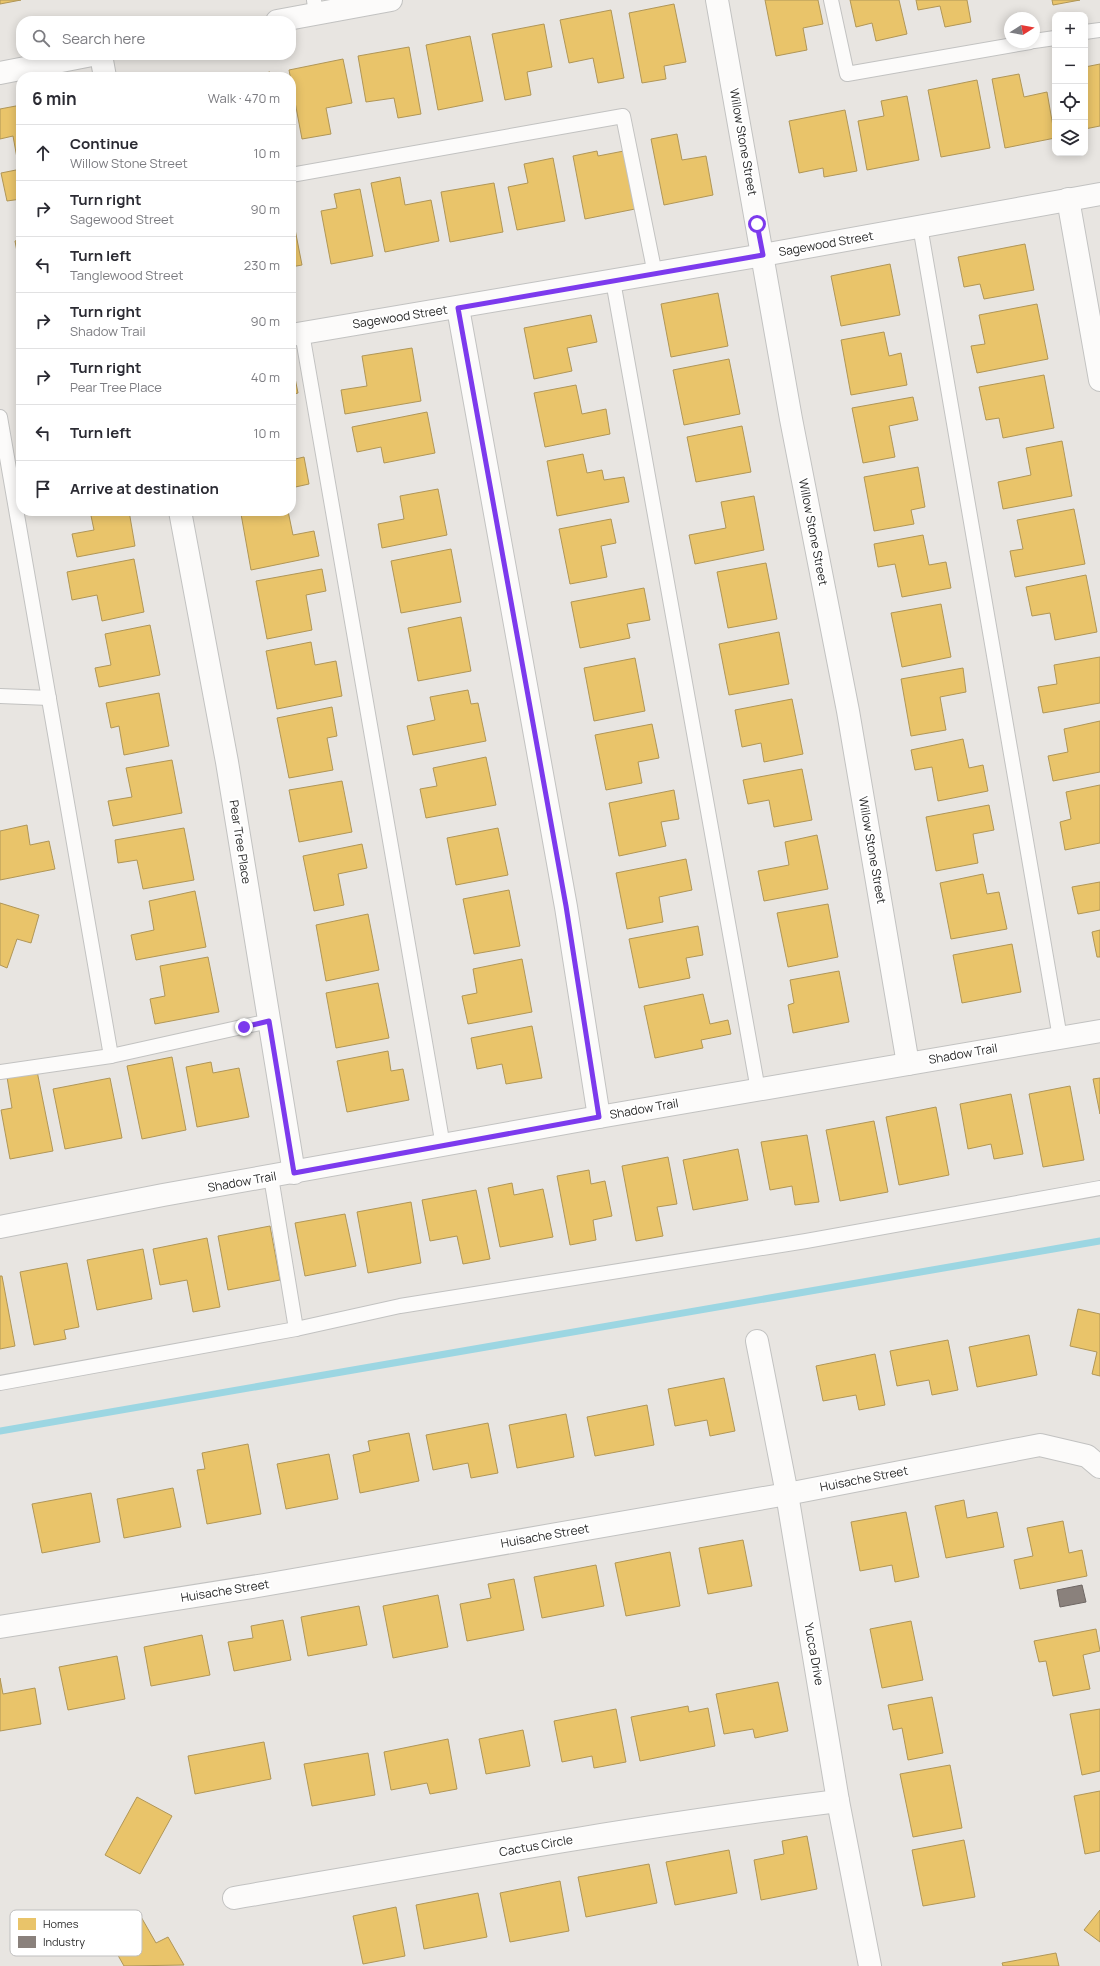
<!DOCTYPE html>
<meta charset="utf-8">
<style>
body{margin:0;font-family:Manrope,sans-serif;background:#f2f2f3;color:#2b2b33}
.controls{position:absolute;right:12px;top:12px;display:grid;overflow:hidden;border-radius:8px;box-shadow:0 2px 10px #0003}
.controls button{width:36px;height:36px;display:grid;place-items:center;padding:0;border:0;border-bottom:1px solid #e1e1e2;background:#fff;color:#2b2b33;font:20px sans-serif}
.compass{position:absolute;left:1004px;top:12px;width:36px;height:36px;border-radius:50%;background:#fff;box-shadow:0 2px 10px #0003;rotate:79deg}
.stop{position:absolute;width:12px;height:12px;margin:-9px;border:3px solid #7c3aed;border-radius:50%;background:#fff}
.stop.end{background:#7c3aed;border-color:#fff;box-shadow:0 1px 4px #0008}
.list{margin:0;padding:0;list-style:none}
h2{display:flex;justify-content:space-between;align-items:center;height:52px;margin:0;padding:0 16px;font-size:17px}
h2 small{font-size:13px;font-weight:400;color:#7c7c81}
.list li{display:grid;grid-template-columns:26px 1fr auto;gap:12px;align-items:center;box-sizing:border-box;height:56px;padding:0 16px;border-top:1px solid #e1e1e2}
.list b{display:block;font-size:15px;white-space:nowrap}
.list p{margin:0;font-size:13px;white-space:nowrap;color:#7c7c81}
.list em{font-size:13px;font-style:normal;color:#7c7c81}
.icon{flex:none;width:22px;height:22px;fill:none;stroke:currentColor;stroke-width:2;stroke-linecap:round;stroke-linejoin:round}
.map{position:relative;flex:none;width:1100px;height:1966px;overflow:hidden}
.search{position:absolute;background:#fff;box-shadow:0 2px 10px #0003;left:16px;top:16px;width:280px;height:44px;display:flex;align-items:center;gap:10px;box-sizing:border-box;padding:0 14px;border-radius:16px;color:#7c7c81;font-size:15px}
.panel{position:absolute;background:#fff;box-shadow:0 2px 10px #0003;left:16px;top:72px;width:280px;height:444px;border-radius:16px}
.map>svg:first-child{display:block}
</style>
<div class="map">
<svg width="1100" height="1966" viewBox="0 0 1100 1966">
<rect width="100%" height="100%" fill="#e8e5e1"/>
<g fill="#e9c46a" stroke="#b09657">
<polygon points="0,0 21,0 0,4"/>
<polygon points="765,0 818,0 823,24 803,28 807,50 776,56"/>
<polygon points="850,0 899,0 907,34 876,41 872,23 856,27"/>
<polygon points="916,0 967,0 971,22 945,27 940,6 918,10"/>
<polygon points="1052,0 1080,0 1053,5"/>
<polygon points="674,4 686,62 664,66 666,79 642,83 629,13"/>
<polygon points="611,10 624,78 598,83 593,58 569,63 560,20"/>
<polygon points="544,24 552,67 527,72 531,95 505,100 492,34"/>
<polygon points="470,36 483,101 438,110 426,45"/>
<polygon points="409,47 421,114 398,118 394,98 366,102 358,56"/>
<polygon points="343,59 352,103 326,108 331,134 302,139 289,70"/>
<polygon points="1100,64 1100,126 1085,129 1085,67"/>
<polygon points="270,72 270,77 246,77"/>
<polygon points="1019,74 1024,97 1047,92 1055,138 1005,148 992,79"/>
<polygon points="977,80 990,148 941,157 928,90"/>
<polygon points="907,96 919,160 867,170 858,121 884,116 881,101"/>
<polygon points="21,105 21,157 17,158 13,136 0,139 0,109"/>
<polygon points="845,110 857,171 824,177 823,168 799,173 789,121"/>
<polygon points="677,134 682,160 706,156 713,195 664,205 651,139"/>
<polygon points="629,150 640,208 585,219 573,156 597,151 598,156"/>
<polygon points="553,158 565,221 517,230 508,187 528,183 524,164"/>
<polygon points="21,169 21,199 7,201 1,173"/>
<polygon points="400,177 405,205 431,200 439,241 385,252 371,183"/>
<polygon points="494,183 503,232 450,242 441,192"/>
<polygon points="360,189 373,256 331,264 321,211 337,208 334,194"/>
<polygon points="293,219 302,265 291,267 291,220"/>
<polygon points="21,239 21,268 20,268 15,241"/>
<polygon points="1025,244 1034,290 984,299 980,284 964,287 958,257"/>
<polygon points="890,264 900,315 841,326 831,276"/>
<polygon points="718,293 728,346 671,357 661,304"/>
<polygon points="1037,304 1048,359 977,373 971,346 985,344 979,315"/>
<polygon points="591,315 597,342 567,348 572,371 534,379 524,328"/>
<polygon points="884,332 889,356 901,353 907,385 851,395 841,340"/>
<polygon points="412,348 421,401 345,414 341,390 367,386 362,356"/>
<polygon points="729,359 740,414 684,425 673,370"/>
<polygon points="293,368 298,393 291,395 291,369"/>
<polygon points="1044,375 1054,428 1003,438 999,418 986,420 979,387"/>
<polygon points="576,385 582,414 606,409 610,434 545,447 534,393"/>
<polygon points="913,397 918,420 889,426 895,457 863,463 852,408"/>
<polygon points="427,412 435,453 384,463 381,447 357,452 352,427"/>
<polygon points="742,426 751,472 696,482 687,437"/>
<polygon points="1062,441 1072,496 1003,509 998,482 1031,475 1026,448"/>
<polygon points="583,454 587,473 602,470 604,480 624,477 629,502 557,516 547,461"/>
<polygon points="304,457 309,484 291,488 291,460"/>
<polygon points="918,467 925,507 911,510 914,524 874,531 864,477"/>
<polygon points="438,489 447,535 382,548 378,524 404,519 400,496"/>
<polygon points="754,496 764,550 695,564 689,535 726,528 721,502"/>
<polygon points="1074,509 1085,564 1015,577 1010,551 1023,549 1017,520"/>
<polygon points="90,511 129,511 135,546 77,557 72,534 94,530"/>
<polygon points="257,511 288,511 293,535 314,531 319,556 251,570 241,514"/>
<polygon points="611,519 616,543 601,546 607,577 570,584 559,529"/>
<polygon points="923,535 929,565 946,562 951,588 902,597 895,564 878,567 874,544"/>
<polygon points="451,549 461,602 401,613 391,561"/>
<polygon points="134,559 144,612 102,621 97,595 72,600 67,572"/>
<polygon points="766,563 777,619 728,628 717,572"/>
<polygon points="322,569 326,591 306,595 312,630 267,639 256,581"/>
<polygon points="1086,575 1097,632 1055,640 1050,613 1032,616 1026,587"/>
<polygon points="644,588 650,620 627,624 630,638 580,648 571,602"/>
<polygon points="941,604 951,657 902,667 891,613"/>
<polygon points="461,617 471,671 418,681 408,628"/>
<polygon points="150,625 160,675 99,687 95,668 111,665 105,634"/>
<polygon points="779,632 789,684 729,695 719,644"/>
<polygon points="311,642 315,665 336,661 342,696 277,709 266,651"/>
<polygon points="1100,657 1100,703 1043,713 1038,687 1057,684 1054,665"/>
<polygon points="635,658 645,711 594,721 584,668"/>
<polygon points="963,668 966,692 940,697 946,730 911,736 901,679"/>
<polygon points="468,690 471,704 478,703 486,741 413,755 407,726 435,720 430,697"/>
<polygon points="159,693 169,746 124,755 119,726 111,728 106,703"/>
<polygon points="792,699 803,754 764,762 761,743 742,747 735,710"/>
<polygon points="332,707 337,736 327,738 333,770 289,778 277,718"/>
<polygon points="1100,721 1100,772 1053,781 1048,756 1068,752 1064,729"/>
<polygon points="652,724 659,758 638,762 642,783 606,790 595,735"/>
<polygon points="963,739 969,768 983,765 988,791 938,801 932,767 915,770 911,750"/>
<polygon points="486,757 496,805 426,818 420,789 437,786 433,768"/>
<polygon points="172,760 182,813 113,826 108,801 132,797 126,768"/>
<polygon points="802,769 812,820 774,827 769,800 748,804 743,780"/>
<polygon points="342,781 352,832 299,842 289,790"/>
<polygon points="1100,785 1100,843 1065,850 1060,822 1071,819 1066,792"/>
<polygon points="674,790 679,819 661,822 666,846 619,856 609,803"/>
<polygon points="989,805 994,830 973,834 978,863 936,871 926,817"/>
<polygon points="27,825 30,845 49,841 55,869 0,880 0,831"/>
<polygon points="184,828 194,880 143,889 137,860 118,863 115,840"/>
<polygon points="498,828 508,875 456,885 447,838"/>
<polygon points="817,835 828,889 764,901 758,871 789,865 785,842"/>
<polygon points="362,844 367,868 338,874 344,905 314,911 303,856"/>
<polygon points="686,859 692,890 659,897 663,922 627,929 616,873"/>
<polygon points="983,874 987,894 999,892 1007,929 951,939 940,883"/>
<polygon points="1100,882 1100,910 1078,914 1072,887"/>
<polygon points="509,890 520,946 474,954 463,899"/>
<polygon points="195,891 206,947 136,960 131,935 154,930 149,901"/>
<polygon points="0,903 39,915 31,943 17,939 7,968 0,965"/>
<polygon points="828,904 838,957 788,967 777,913"/>
<polygon points="368,914 379,970 326,981 316,925"/>
<polygon points="698,926 703,955 686,958 690,978 639,988 629,939"/>
<polygon points="1100,930 1100,957 1097,957 1092,932"/>
<polygon points="1012,944 1021,992 962,1003 953,955"/>
<polygon points="208,957 219,1012 155,1024 150,999 165,996 160,966"/>
<polygon points="522,959 532,1012 468,1024 462,996 477,993 473,969"/>
<polygon points="839,971 849,1022 793,1033 788,1005 794,1003 790,980"/>
<polygon points="378,983 389,1038 336,1048 326,993"/>
<polygon points="703,994 710,1024 728,1020 731,1034 701,1040 703,1048 655,1058 644,1006"/>
<polygon points="532,1026 542,1078 506,1084 502,1064 477,1069 471,1038"/>
<polygon points="388,1051 391,1071 403,1069 409,1100 347,1112 337,1061"/>
<polygon points="172,1057 186,1130 142,1139 127,1066"/>
<polygon points="211,1062 213,1073 239,1068 249,1117 197,1127 186,1067"/>
<polygon points="37,1071 53,1151 10,1159 1,1110 12,1108 7,1077"/>
<polygon points="110,1078 122,1138 65,1149 53,1089"/>
<polygon points="1100,1078 1100,1114 1093,1079"/>
<polygon points="1070,1086 1084,1160 1043,1167 1029,1094"/>
<polygon points="1011,1094 1023,1154 994,1159 991,1144 968,1149 960,1104"/>
<polygon points="936,1107 949,1175 899,1185 886,1117"/>
<polygon points="874,1121 888,1192 840,1201 826,1130"/>
<polygon points="807,1135 819,1202 795,1205 792,1186 770,1190 761,1142"/>
<polygon points="738,1149 748,1200 693,1210 683,1160"/>
<polygon points="668,1157 677,1204 657,1207 663,1236 636,1241 622,1166"/>
<polygon points="589,1170 591,1184 605,1181 612,1216 593,1220 596,1240 570,1245 557,1176"/>
<polygon points="512,1183 514,1195 543,1189 553,1237 500,1247 488,1188"/>
<polygon points="476,1190 490,1259 463,1264 457,1236 430,1241 422,1200"/>
<polygon points="411,1202 421,1263 368,1273 357,1212"/>
<polygon points="345,1214 356,1266 305,1276 295,1223"/>
<polygon points="270,1226 280,1280 228,1290 218,1236"/>
<polygon points="207,1238 220,1307 193,1312 187,1280 160,1285 153,1249"/>
<polygon points="143,1249 152,1299 97,1310 87,1260"/>
<polygon points="67,1263 79,1327 64,1330 66,1339 34,1345 20,1272"/>
<polygon points="0,1276 2,1276 15,1346 0,1349"/>
<polygon points="1078,1309 1100,1314 1100,1376 1092,1374 1097,1352 1070,1346"/>
<polygon points="1029,1335 1037,1375 977,1387 969,1347"/>
<polygon points="948,1340 958,1390 932,1395 929,1380 897,1386 890,1351"/>
<polygon points="875,1354 885,1405 859,1410 856,1395 823,1401 816,1366"/>
<polygon points="724,1378 735,1431 710,1436 707,1420 675,1426 668,1389"/>
<polygon points="647,1405 654,1445 595,1456 587,1417"/>
<polygon points="566,1414 574,1457 517,1468 509,1425"/>
<polygon points="488,1423 498,1473 471,1478 468,1463 433,1470 426,1435"/>
<polygon points="409,1433 419,1481 360,1493 353,1455 370,1451 368,1441"/>
<polygon points="248,1444 261,1514 207,1524 197,1470 205,1469 202,1453"/>
<polygon points="329,1454 338,1499 286,1509 277,1464"/>
<polygon points="173,1488 181,1527 124,1538 117,1499"/>
<polygon points="91,1493 100,1542 42,1553 32,1504"/>
<polygon points="964,1500 967,1518 997,1512 1004,1547 946,1558 935,1506"/>
<polygon points="906,1512 919,1577 895,1582 892,1565 860,1571 851,1522"/>
<polygon points="1063,1521 1069,1553 1082,1550 1087,1576 1020,1589 1014,1560 1033,1556 1027,1528"/>
<polygon points="743,1540 752,1586 708,1594 699,1548"/>
<polygon points="670,1552 680,1606 626,1616 615,1563"/>
<polygon points="596,1565 604,1606 542,1618 534,1577"/>
<polygon points="514,1579 524,1630 467,1641 460,1604 491,1598 488,1584"/>
<polygon points="438,1595 448,1647 393,1658 383,1606"/>
<polygon points="359,1606 367,1645 308,1656 301,1617"/>
<polygon points="283,1620 291,1660 234,1671 228,1642 253,1638 251,1626"/>
<polygon points="911,1621 923,1680 882,1688 870,1629"/>
<polygon points="1096,1629 1100,1651 1083,1655 1090,1689 1053,1696 1046,1661 1039,1662 1034,1641"/>
<polygon points="202,1635 210,1675 151,1686 144,1647"/>
<polygon points="117,1656 125,1699 68,1710 59,1667"/>
<polygon points="0,1678 3,1694 35,1688 41,1724 0,1731"/>
<polygon points="778,1682 788,1731 755,1738 753,1729 724,1734 716,1694"/>
<polygon points="932,1697 943,1753 908,1760 902,1728 893,1730 888,1705"/>
<polygon points="688,1706 689,1712 708,1708 715,1746 640,1761 631,1717"/>
<polygon points="616,1709 626,1762 594,1768 592,1756 562,1762 554,1721"/>
<polygon points="1100,1709 1100,1771 1082,1775 1070,1714"/>
<polygon points="523,1730 530,1766 486,1774 479,1739"/>
<polygon points="448,1739 457,1789 430,1794 427,1783 391,1790 384,1752"/>
<polygon points="264,1742 271,1779 195,1794 188,1756"/>
<polygon points="368,1753 375,1795 312,1806 304,1764"/>
<polygon points="950,1765 962,1828 913,1837 900,1774"/>
<polygon points="1100,1791 1100,1851 1085,1854 1074,1796"/>
<polygon points="137,1797 172,1816 140,1874 105,1855"/>
<polygon points="807,1836 817,1889 761,1900 754,1860 784,1854 782,1841"/>
<polygon points="964,1840 975,1897 923,1906 912,1850"/>
<polygon points="729,1850 737,1893 675,1905 666,1862"/>
<polygon points="649,1864 657,1903 586,1917 578,1877"/>
<polygon points="560,1881 569,1931 510,1942 500,1893"/>
<polygon points="478,1893 487,1937 424,1949 416,1905"/>
<polygon points="396,1907 405,1956 363,1964 353,1916"/>
<polygon points="1100,1910 1100,1942 1084,1930"/>
<polygon points="140,1915 156,1943 168,1937 184,1965 124,1966 106,1934"/>
<polygon points="1056,1953 1059,1966 1003,1966 1002,1963"/>
</g>
<polygon fill="#8a817c" stroke="#6e6764" points="1082,1585 1086,1602 1060,1607 1057,1590"/>
<g fill="none" stroke-linecap="round" stroke-linejoin="round">
<polyline stroke="#9cd6e2" stroke-width="7" points="0,1431 1100,1241"/>
<g stroke="#c2c2c1" stroke-width="16">
<g id="lane">
<polyline points="314,0 316,14"/>
<polyline points="831,0 847,74 1030,42"/>
<polyline points="1085,32 1100,30"/>
<polyline points="1034,41 1055,38"/>
<polyline points="291,175 623,116 655,274"/>
<polyline points="920,226 1060,1038"/>
<polyline points="613,281 758,1090"/>
<polyline points="302,333 443,1146"/>
<polyline points="0,417 111,1056 269,1021"/>
<polyline points="0,696 49,698"/>
<polyline points="0,1072 111,1056"/>
<polyline points="271,1177 296,1329"/>
<polyline points="0,1383 296,1329 400,1306 806,1241 1100,1188"/>
</g>
</g>
<g stroke="#c2c2c1" stroke-width="24">
<g id="street">
<polyline points="717,0 791,419 848,711 908,1064"/>
<polyline points="277,21 391,0"/>
<polyline points="101,55 105,77"/>
<polyline points="0,73 92,55"/>
<polyline points="1068,199 1100,380"/>
<polyline points="458,308 566,907 599,1117"/>
<polyline points="291,335 763,255 1100,194"/>
<polyline points="180,511 227,762 294,1173"/>
<polyline points="0,1227 163,1195 599,1117 1100,1031"/>
<polyline points="757,1341 787,1494 838,1801 870,1966"/>
<polyline points="0,1627 264,1585 787,1494 1040,1445 1087,1456 1100,1467"/>
<path d="M234 1898C435 1863 636 1826 838 1801"/>
</g>
</g>
<use href="#lane" stroke="#fcfbfa" stroke-width="14"/>
<use href="#street" stroke="#fcfbfa" stroke-width="22"/>
</g>
<g fill="none" stroke-linecap="round" stroke-linejoin="round">
<polyline stroke="#7c3aed" stroke-width="5" points="244,1027 269,1021 294,1173 599,1117 566,906 458,308 763,255 757,224"/>
</g>
<g text-anchor="middle" stroke-width="4" stroke-linejoin="round" paint-order="stroke">
<g font-size="12" fill="#2b2b2b" stroke="#fff">
<text transform="translate(743 142) rotate(80)" y="4">Willow Stone Street</text>
<text transform="translate(826 244) rotate(-10)" y="4">Sagewood Street</text>
<text transform="translate(400 317) rotate(-9)" y="4">Sagewood Street</text>
<text transform="translate(813 532) rotate(79)" y="4">Willow Stone Street</text>
<text transform="translate(240 842) rotate(81)" y="4">Pear Tree Place</text>
<text transform="translate(872 850) rotate(80)" y="4">Willow Stone Street</text>
<text transform="translate(963 1054) rotate(-10)" y="4">Shadow Trail</text>
<text transform="translate(644 1109) rotate(-10)" y="4">Shadow Trail</text>
<text transform="translate(242 1182) rotate(-10)" y="4">Shadow Trail</text>
<text transform="translate(864 1479) rotate(-11)" y="4">Huisache Street</text>
<text transform="translate(545 1536) rotate(-10)" y="4">Huisache Street</text>
<text transform="translate(225 1591) rotate(-9)" y="4">Huisache Street</text>
<text transform="translate(814 1654) rotate(80)" y="4">Yucca Drive</text>
<text transform="translate(536 1846) rotate(-10)" y="4">Cactus Circle</text>
</g>
</g>
<rect x="10" y="1910" width="132" height="46" rx="6" fill="#fff" stroke="#bfbfbf" stroke-width="1"/>
<rect x="18" y="1918" width="18" height="12" fill="#e9c46a"/>
<rect x="18" y="1936" width="18" height="12" fill="#8a817c"/>
<g font-size="11" fill="#2b2b2b">
<text x="43" y="1928">Homes</text>
<text x="43" y="1946">Industry</text>
</g>
</svg>
<div class="controls">
<button>+</button>
<button>−</button>
<button><svg class="icon" aria-label="locate" viewBox="0 0 24 24"><circle cx="12" cy="12" r="6"/><path d="M12 2v4M12 18v4M2 12h4M18 12h4"/></svg></button>
<button><svg class="icon" aria-label="layers" viewBox="0 0 24 24"><path d="M12 4l9 5-9 5-9-5zM3 14l9 5 9-5"/></svg></button>
</div>
<svg class="compass" viewBox="-18 -18 36 36"><path d="M0-13l5 13h-10z" fill="#e53935"/><path d="M0 13l5-13h-10z" fill="#7c7c81"/></svg>
<div class="stop" style="left:757px;top:224px"></div>
<div class="stop end" style="left:244px;top:1027px"></div>
<div class="search"><svg class="icon" aria-label="search" viewBox="0 0 24 24"><circle cx="10" cy="10" r="6"/><path d="M15 15l6 6"/></svg>Search here</div>
<section class="panel">
<h2>6 min<small>Walk · 470 m</small></h2>
<ul class="list">
<li><svg class="icon" aria-label="ahead" viewBox="0 0 24 24"><path d="M12 20V5M6 11l6-6 6 6"/></svg><div><b>Continue</b><p>Willow Stone Street</p></div><em>10 m</em></li>
<li><svg class="icon" aria-label="right" viewBox="0 0 24 24"><path d="M7 20v-9h11M14 6l5 5-5 5"/></svg><div><b>Turn right</b><p>Sagewood Street</p></div><em>90 m</em></li>
<li><svg class="icon" aria-label="left" viewBox="0 0 24 24"><path d="M17 20v-9H6M10 6l-5 5 5 5"/></svg><div><b>Turn left</b><p>Tanglewood Street</p></div><em>230 m</em></li>
<li><svg class="icon" aria-label="right" viewBox="0 0 24 24"><path d="M7 20v-9h11M14 6l5 5-5 5"/></svg><div><b>Turn right</b><p>Shadow Trail</p></div><em>90 m</em></li>
<li><svg class="icon" aria-label="right" viewBox="0 0 24 24"><path d="M7 20v-9h11M14 6l5 5-5 5"/></svg><div><b>Turn right</b><p>Pear Tree Place</p></div><em>40 m</em></li>
<li><svg class="icon" aria-label="left" viewBox="0 0 24 24"><path d="M17 20v-9H6M10 6l-5 5 5 5"/></svg><div><b>Turn left</b></div><em>10 m</em></li>
<li><svg class="icon" aria-label="arrive" viewBox="0 0 24 24"><path d="M6 21V4h12l-3 4 3 4H6"/></svg><div><b>Arrive at destination</b></div></li>
</ul>
</section>
</div>
